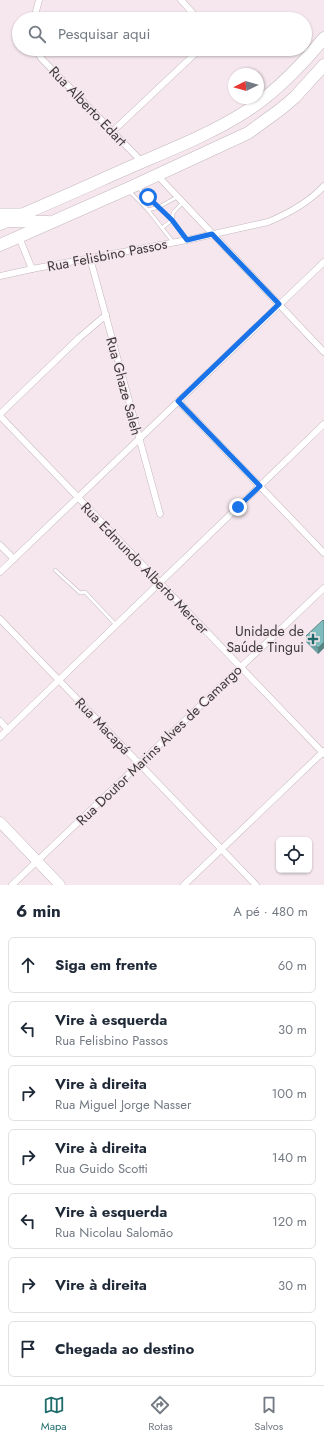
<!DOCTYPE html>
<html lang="pt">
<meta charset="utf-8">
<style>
body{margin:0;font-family:Jost,sans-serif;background:#f2f2f3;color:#1f2937}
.controls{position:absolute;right:12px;bottom:12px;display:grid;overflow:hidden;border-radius:6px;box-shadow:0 1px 3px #0004}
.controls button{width:36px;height:36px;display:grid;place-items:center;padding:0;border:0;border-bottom:1px solid #e0e1e3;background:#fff;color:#1f2937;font:20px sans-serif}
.compass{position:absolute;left:228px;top:68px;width:36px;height:36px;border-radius:50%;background:#fff;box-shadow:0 1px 3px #0004;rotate:265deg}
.stop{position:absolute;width:12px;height:12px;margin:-9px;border:3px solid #1a73e8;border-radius:50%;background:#fff}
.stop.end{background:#1a73e8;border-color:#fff;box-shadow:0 1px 4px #0008}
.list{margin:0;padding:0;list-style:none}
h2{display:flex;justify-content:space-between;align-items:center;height:52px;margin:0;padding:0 16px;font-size:17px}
h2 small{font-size:13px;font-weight:400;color:#747a83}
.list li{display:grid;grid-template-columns:26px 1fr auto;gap:12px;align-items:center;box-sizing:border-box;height:56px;margin:0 8px 8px;padding:0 8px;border:1px solid #e0e1e3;border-radius:6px}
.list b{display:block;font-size:15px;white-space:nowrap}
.list p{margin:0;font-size:13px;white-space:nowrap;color:#747a83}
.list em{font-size:13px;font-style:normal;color:#747a83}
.icon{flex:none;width:22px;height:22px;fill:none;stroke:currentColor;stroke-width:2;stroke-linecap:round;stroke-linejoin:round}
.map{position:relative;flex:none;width:324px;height:885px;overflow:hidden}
.search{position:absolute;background:#fff;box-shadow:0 1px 3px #0004;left:12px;right:12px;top:12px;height:44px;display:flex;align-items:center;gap:10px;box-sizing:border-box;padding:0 14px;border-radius:22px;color:#747a83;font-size:15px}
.sheet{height:500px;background:#fff}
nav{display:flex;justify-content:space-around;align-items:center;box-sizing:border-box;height:56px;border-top:1px solid #e0e1e3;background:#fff;font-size:11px;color:#747a83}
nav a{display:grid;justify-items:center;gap:2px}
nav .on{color:#206c6d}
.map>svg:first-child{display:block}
</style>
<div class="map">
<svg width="324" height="885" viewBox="0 0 324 885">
<rect width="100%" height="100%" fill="#f5e7ed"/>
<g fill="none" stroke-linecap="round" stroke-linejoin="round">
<g stroke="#c5b8be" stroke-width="4">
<g id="lane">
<polyline points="137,187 172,220 162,228"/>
<polyline points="129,191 148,210 173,242"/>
<polyline points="183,202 173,213 172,220 187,240"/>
<polyline points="148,210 159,207 177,197"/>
<polyline points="55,570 80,593 85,592 116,625"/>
</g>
</g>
<g stroke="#c5b8be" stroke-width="7">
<g id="street">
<polyline points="181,0 198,19"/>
<polyline points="34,19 39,0"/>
<polyline points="36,49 41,58 142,162"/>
<polyline points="112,132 200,49"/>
<polyline points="157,175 324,352"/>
<path d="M19 237 32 269 187 240 268 222C290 213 308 203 324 186"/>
<polyline points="90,258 160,514"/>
<polyline points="0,276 32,269"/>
<polyline points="178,401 324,553"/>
<polyline points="0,414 79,338 106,315"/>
<polyline points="0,416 324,754"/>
<polyline points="0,545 14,559"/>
<polyline points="0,572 324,262"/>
<polyline points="0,619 256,885"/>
<polyline points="0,721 8,730"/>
<polyline points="0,737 324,424"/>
<polyline points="12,885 324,588"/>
<polyline points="184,885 324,751"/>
</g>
</g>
<g stroke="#c5b8be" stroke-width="10">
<polyline id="secondary" points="0,213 22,213"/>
</g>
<g stroke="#c5b8be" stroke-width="11">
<polyline id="primary" points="0,822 60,885"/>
</g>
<g stroke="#c5b8be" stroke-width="13">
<g id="highway">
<polyline points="10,221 48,222"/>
<path d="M0 224C43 206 85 187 128 168 167 151 209 135 245 112 276 92 301 66 324 38"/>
<polyline points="0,245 127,189 248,133 281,109 295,97 324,65"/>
</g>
</g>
<use href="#lane" stroke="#fff" stroke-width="3"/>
<use href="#street" stroke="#fff" stroke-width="6"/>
<use href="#secondary" stroke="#fff" stroke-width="9"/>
<use href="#primary" stroke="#fff" stroke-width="10"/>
<use href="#highway" stroke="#fff" stroke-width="12"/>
</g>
<polygon fill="#6ca2a3" points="324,621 324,648 318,654 306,642 306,636"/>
<polygon fill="#588484" points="324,642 324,648 318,654 318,648"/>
<polygon fill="#7ebcbd" stroke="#588484" points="323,620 324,621 324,642 318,648 306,636"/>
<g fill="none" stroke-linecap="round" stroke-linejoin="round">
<polyline stroke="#1a73e8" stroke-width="5" points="148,197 172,220 187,240 212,234 279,304 178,401 260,486 238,507"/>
</g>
<path fill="#206c6d" stroke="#f5e7ed" stroke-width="1.5" d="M311 633h4v4h4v4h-4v4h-4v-4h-4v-4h4z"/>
<g text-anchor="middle" stroke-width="3" stroke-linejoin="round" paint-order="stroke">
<g font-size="14" fill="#3e393b" stroke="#f5e7ed">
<text transform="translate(88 106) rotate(46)" y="5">Rua Alberto Edart</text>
<text transform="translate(107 255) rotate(-11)" y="5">Rua Felisbino Passos</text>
<text transform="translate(124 386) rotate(75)" y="5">Rua Ghaze Saleh</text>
<text transform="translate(145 568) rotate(46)" y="5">Rua Edmundo Alberto Mercer</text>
<text transform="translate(103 726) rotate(46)" y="5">Rua Macapá</text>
<text transform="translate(159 745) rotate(-44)" y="5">Rua Doutor Marins Alves de Camargo</text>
</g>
<g font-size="14" fill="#3e393b" stroke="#f5e7ed" text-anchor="end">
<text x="304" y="636">Unidade de<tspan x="304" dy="16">Saúde Tingui</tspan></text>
</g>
</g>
</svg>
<div class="controls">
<button><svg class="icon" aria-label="locate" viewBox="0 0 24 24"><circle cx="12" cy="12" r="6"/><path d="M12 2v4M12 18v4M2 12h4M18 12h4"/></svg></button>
</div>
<svg class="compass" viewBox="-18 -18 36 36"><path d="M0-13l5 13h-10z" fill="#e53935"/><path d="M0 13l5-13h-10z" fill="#747a83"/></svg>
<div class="stop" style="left:148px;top:197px"></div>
<div class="stop end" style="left:238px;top:507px"></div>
<div class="search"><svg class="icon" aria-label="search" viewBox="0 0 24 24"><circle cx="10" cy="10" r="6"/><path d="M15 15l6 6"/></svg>Pesquisar aqui</div>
</div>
<section class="sheet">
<h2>6 min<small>A pé · 480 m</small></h2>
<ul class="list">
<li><svg class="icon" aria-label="ahead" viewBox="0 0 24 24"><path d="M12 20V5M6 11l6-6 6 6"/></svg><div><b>Siga em frente</b></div><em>60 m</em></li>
<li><svg class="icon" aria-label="left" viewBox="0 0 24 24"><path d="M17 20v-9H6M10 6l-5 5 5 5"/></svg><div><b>Vire à esquerda</b><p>Rua Felisbino Passos</p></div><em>30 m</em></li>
<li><svg class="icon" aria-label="right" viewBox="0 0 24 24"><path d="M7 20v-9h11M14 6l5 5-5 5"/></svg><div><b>Vire à direita</b><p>Rua Miguel Jorge Nasser</p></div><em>100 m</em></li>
<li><svg class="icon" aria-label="right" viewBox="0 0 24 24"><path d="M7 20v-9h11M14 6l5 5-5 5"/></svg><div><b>Vire à direita</b><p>Rua Guido Scotti</p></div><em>140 m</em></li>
<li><svg class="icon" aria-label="left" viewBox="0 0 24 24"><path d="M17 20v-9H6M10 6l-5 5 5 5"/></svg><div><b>Vire à esquerda</b><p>Rua Nicolau Salomão</p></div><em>120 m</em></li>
<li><svg class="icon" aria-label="right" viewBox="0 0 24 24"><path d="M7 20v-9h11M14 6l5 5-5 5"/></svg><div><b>Vire à direita</b></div><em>30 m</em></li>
<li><svg class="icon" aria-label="arrive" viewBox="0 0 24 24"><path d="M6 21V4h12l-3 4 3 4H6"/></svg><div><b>Chegada ao destino</b></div></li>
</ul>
</section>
<nav>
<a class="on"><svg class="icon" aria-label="map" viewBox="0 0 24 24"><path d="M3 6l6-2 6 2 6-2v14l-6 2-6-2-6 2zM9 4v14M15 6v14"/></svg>Mapa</a>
<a><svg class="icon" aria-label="directions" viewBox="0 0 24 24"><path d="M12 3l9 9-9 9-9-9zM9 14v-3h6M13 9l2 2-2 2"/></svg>Rotas</a>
<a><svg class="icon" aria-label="saved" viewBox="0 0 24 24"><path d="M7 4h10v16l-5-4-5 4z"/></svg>Salvos</a>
</nav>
